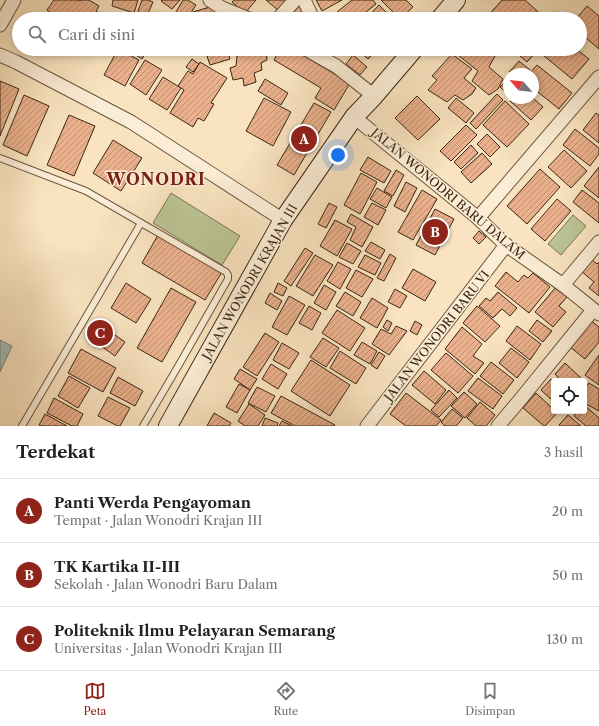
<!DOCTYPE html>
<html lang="id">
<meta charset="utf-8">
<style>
body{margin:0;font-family:"Libre Caslon Text",serif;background:#f2f2f2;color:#202124}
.controls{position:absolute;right:12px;bottom:12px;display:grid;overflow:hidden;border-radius:4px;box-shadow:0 2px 6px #0003}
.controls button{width:36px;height:36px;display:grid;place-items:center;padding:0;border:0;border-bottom:1px solid #e0e0e0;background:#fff;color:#202124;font:20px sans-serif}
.compass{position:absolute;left:503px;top:68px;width:36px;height:36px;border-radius:50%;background:#fff;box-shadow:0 2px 6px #0003;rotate:297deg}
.you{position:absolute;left:338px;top:155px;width:14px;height:14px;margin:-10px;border:3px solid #fff;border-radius:50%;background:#1a73e8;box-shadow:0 0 0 6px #1a73e833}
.badge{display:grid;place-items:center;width:26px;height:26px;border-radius:50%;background:#8f2418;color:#fff;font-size:13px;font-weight:700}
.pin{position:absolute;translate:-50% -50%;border:2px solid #fff;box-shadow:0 1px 4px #0006}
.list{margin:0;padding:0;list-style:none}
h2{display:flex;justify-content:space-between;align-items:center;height:52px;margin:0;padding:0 16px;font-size:17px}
h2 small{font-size:13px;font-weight:400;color:#757577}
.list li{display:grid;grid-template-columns:26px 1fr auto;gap:12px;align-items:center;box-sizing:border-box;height:64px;padding:0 16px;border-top:1px solid #e0e0e0}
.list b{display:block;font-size:15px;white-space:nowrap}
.list p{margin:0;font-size:13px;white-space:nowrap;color:#757577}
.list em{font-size:13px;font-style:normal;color:#757577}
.icon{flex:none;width:22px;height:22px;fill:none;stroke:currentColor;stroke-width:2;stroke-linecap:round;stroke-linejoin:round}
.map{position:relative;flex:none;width:599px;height:426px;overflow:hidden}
.search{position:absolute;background:#fff;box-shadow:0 2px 6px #0003;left:12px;right:12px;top:12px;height:44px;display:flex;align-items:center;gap:10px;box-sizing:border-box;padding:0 14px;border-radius:22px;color:#757577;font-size:15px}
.sheet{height:244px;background:#fff}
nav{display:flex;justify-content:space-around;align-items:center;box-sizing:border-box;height:56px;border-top:1px solid #e0e0e0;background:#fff;font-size:11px;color:#757577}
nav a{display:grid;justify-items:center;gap:2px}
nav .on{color:#8f2418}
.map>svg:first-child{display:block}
</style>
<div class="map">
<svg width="599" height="426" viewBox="0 0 599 426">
<defs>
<pattern id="water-ripples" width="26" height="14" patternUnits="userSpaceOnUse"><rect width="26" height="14" fill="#9ebeb6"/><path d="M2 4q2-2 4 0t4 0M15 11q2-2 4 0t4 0" fill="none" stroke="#829a93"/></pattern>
<pattern id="building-hatch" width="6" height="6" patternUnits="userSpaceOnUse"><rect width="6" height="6" fill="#eab18c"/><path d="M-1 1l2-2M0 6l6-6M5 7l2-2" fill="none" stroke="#bf9071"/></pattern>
</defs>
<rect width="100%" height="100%" fill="#f9e3c0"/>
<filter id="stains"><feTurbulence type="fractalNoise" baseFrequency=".005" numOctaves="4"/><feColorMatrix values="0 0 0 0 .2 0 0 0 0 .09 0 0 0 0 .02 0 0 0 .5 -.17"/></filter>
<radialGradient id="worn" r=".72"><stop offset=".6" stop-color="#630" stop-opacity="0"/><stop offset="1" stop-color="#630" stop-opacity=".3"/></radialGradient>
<g fill="#bbc495" stroke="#7b7654">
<polygon points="171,193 240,236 222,265 153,223"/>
<polygon points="573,215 586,226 561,255 548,244"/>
</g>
<polygon fill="url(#water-ripples)" stroke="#768275" points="0,340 12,346 0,372"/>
<g fill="url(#building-hatch)" stroke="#3b2714">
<polygon points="54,0 78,0 80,1 81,0 89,0 99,6 96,11 108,19 49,19 52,14 47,10"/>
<polygon points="113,0 138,0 134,13 112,6"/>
<polygon points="142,0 148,0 153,2 146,18 137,14"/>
<polygon points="162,0 180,0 172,9 161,1"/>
<polygon points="183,0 188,0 196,5 187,19 172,19"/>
<polygon points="234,0 256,0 245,13 232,2"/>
<polygon points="266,0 290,0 280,12"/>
<polygon points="302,0 312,19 298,19 301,16 299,13 292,19 286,14"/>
<polygon points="316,0 342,0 322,11"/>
<polygon points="352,0 373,0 376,4 357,19 343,19 337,12"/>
<polygon points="381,0 406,0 413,7 400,19"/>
<polygon points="502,0 525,0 546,19 485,19"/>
<polygon points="379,5 393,19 367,18"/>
<polygon points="213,6 217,19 195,19 193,12"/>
<polygon points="587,6 599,16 599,49 580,33 580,19 576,19"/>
<polygon points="118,49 139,60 125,86 104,75"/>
<polygon points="127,49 148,49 142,59"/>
<polygon points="187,49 227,49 230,59 210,65 205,50 189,54"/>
<polygon points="242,49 266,49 267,60 261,63 262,70 254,73 256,82 244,86 243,78 233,80 230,68 236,66 237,56 242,52"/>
<polygon points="280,49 292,49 350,83 334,110 315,98 321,88 274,60"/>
<polygon points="340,49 351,49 346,55"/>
<polygon points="357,49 378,49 368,59"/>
<polygon points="454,49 487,49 495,56 489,67 503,79 498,89 489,95 472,81 478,71 453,51"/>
<polygon points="512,49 539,49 527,62"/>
<polygon points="548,49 576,49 589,59 572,79 543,55"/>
<polygon points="452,54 472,69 464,78 476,88 472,94 463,100 455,95 447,102 428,90 437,80 432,76"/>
<polygon points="353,55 367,67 360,75 346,64"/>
<polygon points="192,59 199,64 193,72 186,67"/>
<polygon points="145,60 162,70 146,95 130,84"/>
<polygon points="519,61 530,70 527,74 511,74 509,72"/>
<polygon points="200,62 227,78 211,103 214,104 204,121 198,118 193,127 170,113 184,90 178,86 188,71 193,74"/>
<polygon points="537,65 572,93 559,109 533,88 533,74 529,74"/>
<polygon points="163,77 181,88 167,110 149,99"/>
<polygon points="509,78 509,95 500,87"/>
<polygon points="265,79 288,93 281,105 258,91"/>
<polygon points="0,81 19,89 0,136"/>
<polygon points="497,94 503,100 476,129 470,123"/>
<polygon points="24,95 49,106 27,156 3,145"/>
<polygon points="417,96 440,119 418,140 395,118"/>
<polygon points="264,98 291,112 273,146 246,131"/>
<polygon points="456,98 474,113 466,123 448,108"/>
<polygon points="513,98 533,98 543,107 531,120 510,101"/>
<polygon points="505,101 529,124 507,147 483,125"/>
<polygon points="314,103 331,112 294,175 277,165"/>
<polygon points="596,113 599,115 599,143 583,130"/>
<polygon points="69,115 95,126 74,176 47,165"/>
<polygon points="466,125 477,135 451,161 440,151"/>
<polygon points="575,129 599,148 599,154 590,166 563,145"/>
<polygon points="487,134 500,147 490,157 477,144"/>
<polygon points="113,140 142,158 121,191 93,173"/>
<polygon points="471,145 478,153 461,169 454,162"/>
<polygon points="564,150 587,171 571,188 548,167"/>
<polygon points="482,153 492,164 471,183 461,172"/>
<polygon points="368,157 391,171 384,183 360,170"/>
<polygon points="599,167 599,198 584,186"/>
<polygon points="540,169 560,187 527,224 507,206"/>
<polygon points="396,170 404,175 393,196 384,191"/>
<polygon points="361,173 377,182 360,214 344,205"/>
<polygon points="406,182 417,188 405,212 394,206"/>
<polygon points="377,188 392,197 386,208 370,199"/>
<polygon points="422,190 437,199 413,240 398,232"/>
<polygon points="582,190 599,203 599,223 573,202"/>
<polygon points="557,199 571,211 545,241 531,229"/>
<polygon points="329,203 337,207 326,228 318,224"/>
<polygon points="372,203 386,210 378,225 364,217"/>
<polygon points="435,209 454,219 435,255 416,245"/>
<polygon points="351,214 373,227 362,247 350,240 356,227 347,222"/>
<polygon points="335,220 352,229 337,256 320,246"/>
<polygon points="479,231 486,237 479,244 473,238"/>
<polygon points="158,235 222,272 205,300 142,263"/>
<polygon points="371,242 385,250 380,259 365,251"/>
<polygon points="347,243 361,251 353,264 339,257"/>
<polygon points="305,248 313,253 291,286 284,281"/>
<polygon points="390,254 396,258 384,281 377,278"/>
<polygon points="315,255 333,265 313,296 296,286"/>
<polygon points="365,255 381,263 375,275 358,267"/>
<polygon points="590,258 597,264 599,262 599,296 589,288 594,282 580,270"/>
<polygon points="338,262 351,269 340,289 327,281"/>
<polygon points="413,269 436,282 425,301 402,288"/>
<polygon points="356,270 373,279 362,297 346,288"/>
<polygon points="506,272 518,282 524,275 528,278 533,273 550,287 529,313 495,286"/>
<polygon points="126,283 151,299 136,323 111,308"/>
<polygon points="278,283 287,288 283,296 274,292"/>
<polygon points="324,285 336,292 326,310 314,303"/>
<polygon points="171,288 196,302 162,362 137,348"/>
<polygon points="555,288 567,297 559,306 566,312 553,327 535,312"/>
<polygon points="395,289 407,296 400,308 388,302"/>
<polygon points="345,292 361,302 353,316 336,306"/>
<polygon points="498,292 517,308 510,316 502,309 493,318 479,306 486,298 490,301"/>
<polygon points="270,293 282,301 277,310 265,303"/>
<polygon points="289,296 305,305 287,335 272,327"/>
<polygon points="372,298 388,308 377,328 360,318"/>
<polygon points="309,306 321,313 312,330 299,323"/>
<polygon points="477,306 500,326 485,342 463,323"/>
<polygon points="337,310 365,328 350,351 322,333"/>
<polygon points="387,320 392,323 388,331 383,327"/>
<polygon points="537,320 552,331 543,342 529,331"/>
<polygon points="590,320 599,327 599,342 585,359 569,346"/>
<polygon points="415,321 422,325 417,335 410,331"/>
<polygon points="102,326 125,342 115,356 93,340"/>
<polygon points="396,326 407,331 389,355 372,344 381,329 391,334"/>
<polygon points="517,326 541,344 530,360 506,341"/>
<polygon points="462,327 482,344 473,356 484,363 475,374 445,349"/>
<polygon points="265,333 279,342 257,376 243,367"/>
<polygon points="323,338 339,348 326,367 310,357"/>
<polygon points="362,342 377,351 370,364 354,355"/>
<polygon points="282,343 299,353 289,369 273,360"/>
<polygon points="511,348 529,362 517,378 499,363"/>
<polygon points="81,349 116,368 103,392 68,373"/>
<polygon points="340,351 366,368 356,384 330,368"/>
<polygon points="379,352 385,356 377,369 371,365"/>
<polygon points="446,353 473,376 458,393 431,370"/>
<polygon points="599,355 599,385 585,375"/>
<polygon points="311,360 350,385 330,416 291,391"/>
<polygon points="491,362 514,380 503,394 480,376"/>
<polygon points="565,363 581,378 578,381 561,381 555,374"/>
<polygon points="271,364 287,374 278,389 262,379"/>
<polygon points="240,369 257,379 250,390 234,379"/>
<polygon points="424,371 446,390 435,404 412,385"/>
<polygon points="69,376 90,388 78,408 58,396"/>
<polygon points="118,377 143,391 135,406 110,393"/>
<polygon points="478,378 502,396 493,409 468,391"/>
<polygon points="551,379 554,382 554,402 541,390"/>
<polygon points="589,383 599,389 599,411 584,403 584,390"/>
<polygon points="239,384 250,390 237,413 226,407"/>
<polygon points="257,387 275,396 266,412 248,403"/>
<polygon points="449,390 457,398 439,417 431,410"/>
<polygon points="464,392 477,404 465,418 451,406"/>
<polygon points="406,393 441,420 436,426 406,426 390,414"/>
<polygon points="536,393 554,410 554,411 557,413 545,426 544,426 523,408"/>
<polygon points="281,396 335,425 334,426 295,426 271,413"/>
<polygon points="108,397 130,408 120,426 118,426 98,416"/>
<polygon points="54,398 83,414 77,426 72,426 47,413"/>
<polygon points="480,402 495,415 486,426 476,426 467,418"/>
<polygon points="249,404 265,415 258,426 245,426 238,421"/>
<polygon points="584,405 599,418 599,426 586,426 574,416 578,411 584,411"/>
<polygon points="452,409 463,418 456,426 445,426 441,422"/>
<polygon points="214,413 231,423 229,426 207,426"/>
<polygon points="45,414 67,426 42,426 39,425"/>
<polygon points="568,415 581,426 560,426 559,425"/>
<polygon points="265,418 278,423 277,426 262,426"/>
<polygon points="282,421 292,426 279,426"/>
</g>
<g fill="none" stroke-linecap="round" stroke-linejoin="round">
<g stroke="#6a563f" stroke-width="8">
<g id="service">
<polyline points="0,158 86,191 226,272 228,275 228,279 180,363 143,426"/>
<polyline points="22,426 141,223"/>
</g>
</g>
<g stroke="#6a563f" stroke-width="15">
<g id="minor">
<polyline points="210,0 222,8 249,19"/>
<polyline points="304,0 313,19"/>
<polyline points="278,19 295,0"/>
<polyline points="0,25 14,0"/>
<polyline points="306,49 336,66 374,96"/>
<polyline points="0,55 16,62 131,122 283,220"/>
<polyline points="354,117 478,218 506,245 563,285 599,314"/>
<polyline points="478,218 599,77"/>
<polyline points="563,285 599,242"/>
<polyline points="367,426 506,245"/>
<polyline points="498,426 520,400 593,310"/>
</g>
</g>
<g stroke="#3b2714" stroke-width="20">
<g id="secondary">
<polyline points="440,19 456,0"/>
<polyline points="168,426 283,220 354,117 374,96 414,49"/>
</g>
</g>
<use href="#service" stroke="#fbedd6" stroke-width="6"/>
<use href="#minor" stroke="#fbedd6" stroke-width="13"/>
<use href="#secondary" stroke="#fbedd6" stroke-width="18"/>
</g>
<g text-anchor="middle" stroke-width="3" stroke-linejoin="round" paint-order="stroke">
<g font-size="12" fill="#3b2714" stroke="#fbedd6">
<text transform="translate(448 194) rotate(40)" y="4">JALAN WONODRI BARU DALAM</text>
<text transform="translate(250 282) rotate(-60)" y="4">JALAN WONODRI KRAJAN III</text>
<text transform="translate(437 336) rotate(-52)" y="4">JALAN WONODRI BARU VI</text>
</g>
<g font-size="16" font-weight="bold" letter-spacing="1" fill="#7a1f14" stroke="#fbedd6">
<text x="156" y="185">WONODRI</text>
</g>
</g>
<rect width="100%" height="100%" filter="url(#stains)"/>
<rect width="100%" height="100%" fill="url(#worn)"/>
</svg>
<div class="controls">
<button><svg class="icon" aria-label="locate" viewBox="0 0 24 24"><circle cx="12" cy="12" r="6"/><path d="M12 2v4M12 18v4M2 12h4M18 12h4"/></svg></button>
</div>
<svg class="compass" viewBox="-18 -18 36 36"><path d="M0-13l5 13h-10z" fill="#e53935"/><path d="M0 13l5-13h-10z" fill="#757577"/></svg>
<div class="you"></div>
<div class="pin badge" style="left:304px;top:139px">A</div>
<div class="pin badge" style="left:435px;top:232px">B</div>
<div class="pin badge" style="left:100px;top:333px">C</div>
<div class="search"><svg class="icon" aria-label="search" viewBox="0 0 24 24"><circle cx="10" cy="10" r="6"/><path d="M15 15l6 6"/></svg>Cari di sini</div>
</div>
<section class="sheet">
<h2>Terdekat<small>3 hasil</small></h2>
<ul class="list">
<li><span class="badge">A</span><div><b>Panti Werda Pengayoman</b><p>Tempat · Jalan Wonodri Krajan III</p></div><em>20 m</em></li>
<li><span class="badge">B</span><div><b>TK Kartika II-III</b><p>Sekolah · Jalan Wonodri Baru Dalam</p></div><em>50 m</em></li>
<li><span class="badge">C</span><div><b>Politeknik Ilmu Pelayaran Semarang</b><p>Universitas · Jalan Wonodri Krajan III</p></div><em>130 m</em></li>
</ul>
</section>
<nav>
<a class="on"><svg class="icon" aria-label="map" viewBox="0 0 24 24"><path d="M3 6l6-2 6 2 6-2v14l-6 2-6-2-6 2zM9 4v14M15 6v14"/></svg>Peta</a>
<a><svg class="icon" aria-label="directions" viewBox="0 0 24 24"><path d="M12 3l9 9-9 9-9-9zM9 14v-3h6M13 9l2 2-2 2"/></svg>Rute</a>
<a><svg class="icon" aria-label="saved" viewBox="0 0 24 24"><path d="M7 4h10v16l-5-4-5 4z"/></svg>Disimpan</a>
</nav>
